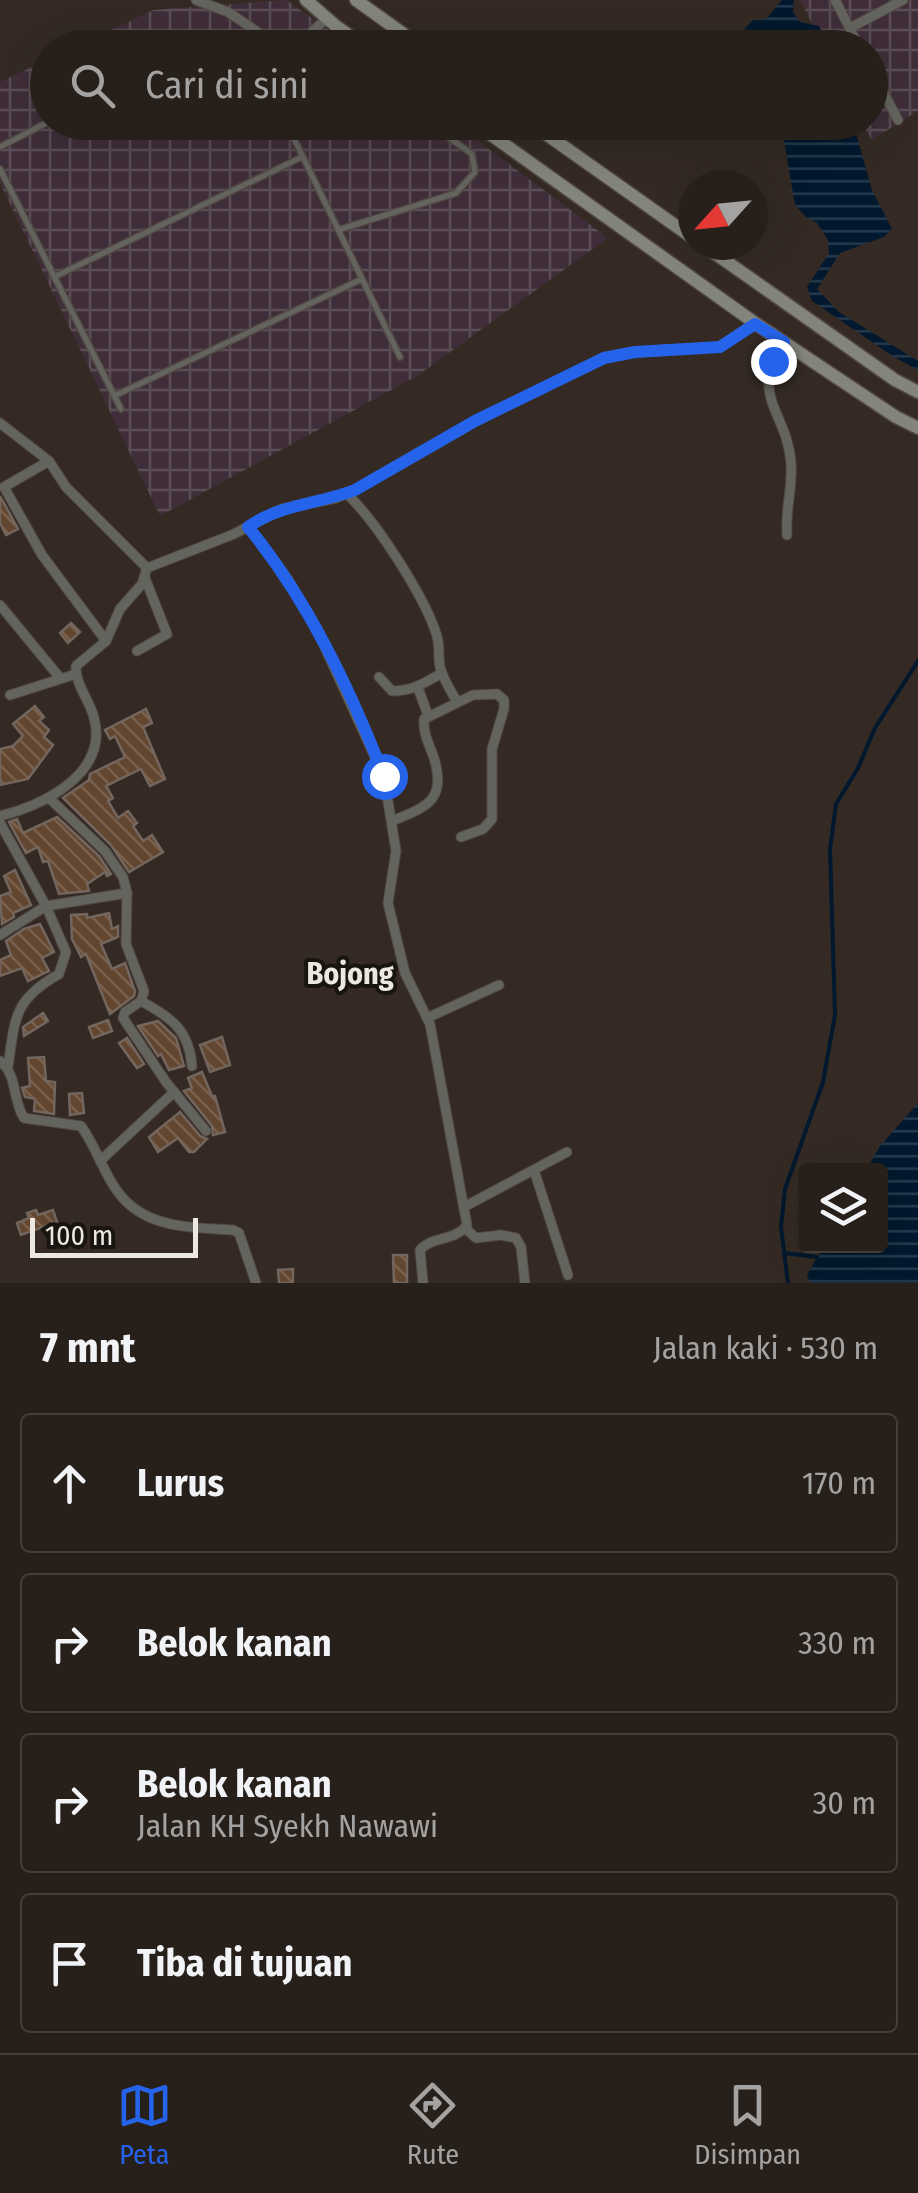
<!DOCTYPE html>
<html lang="id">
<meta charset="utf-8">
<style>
body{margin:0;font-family:"Fira Sans Condensed",sans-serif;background:#2f2823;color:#f1f3f6}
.controls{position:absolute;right:30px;bottom:30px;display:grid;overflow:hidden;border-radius:10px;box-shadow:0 10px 40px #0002}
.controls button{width:90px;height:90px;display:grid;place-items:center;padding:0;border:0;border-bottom:2px solid #433e39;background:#27201a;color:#f1f3f6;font:50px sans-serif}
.compass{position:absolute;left:678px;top:170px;width:90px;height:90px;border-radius:50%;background:#27201a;box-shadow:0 10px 40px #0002;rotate:243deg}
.scale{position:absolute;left:30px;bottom:25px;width:168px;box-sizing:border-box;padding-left:10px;border:5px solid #ede7e2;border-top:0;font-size:28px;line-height:35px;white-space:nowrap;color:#ede7e2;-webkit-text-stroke:8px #181410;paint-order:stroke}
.stop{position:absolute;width:30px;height:30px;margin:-22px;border:8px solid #2563eb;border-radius:50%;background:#fff}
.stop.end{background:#2563eb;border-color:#fff;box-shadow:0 2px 10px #0008}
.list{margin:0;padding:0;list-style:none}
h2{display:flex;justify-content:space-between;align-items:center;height:130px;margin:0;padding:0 40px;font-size:42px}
h2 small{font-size:32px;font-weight:400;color:#a4a3a2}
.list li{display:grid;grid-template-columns:65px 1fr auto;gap:30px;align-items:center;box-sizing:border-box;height:140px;margin:0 20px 20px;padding:0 20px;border:2px solid #433e39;border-radius:10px}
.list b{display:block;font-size:38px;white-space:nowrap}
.list p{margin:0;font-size:32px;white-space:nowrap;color:#a4a3a2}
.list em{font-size:32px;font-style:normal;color:#a4a3a2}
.icon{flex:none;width:55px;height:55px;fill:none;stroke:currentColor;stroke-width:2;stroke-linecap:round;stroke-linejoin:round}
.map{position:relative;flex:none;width:918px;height:1283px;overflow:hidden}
.search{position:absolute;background:#27201a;box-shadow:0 10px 40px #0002;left:30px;right:30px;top:30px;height:110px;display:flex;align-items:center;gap:25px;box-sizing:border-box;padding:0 35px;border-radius:55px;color:#a4a3a2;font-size:38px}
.sheet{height:770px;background:#27201a}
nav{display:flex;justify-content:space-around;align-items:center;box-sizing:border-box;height:140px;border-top:2px solid #433e39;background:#27201a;font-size:28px;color:#a4a3a2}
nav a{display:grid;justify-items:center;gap:5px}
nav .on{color:#2563eb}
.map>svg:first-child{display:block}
</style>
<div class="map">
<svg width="918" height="1283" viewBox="0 0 918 1283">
<defs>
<pattern id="industrial-grid" width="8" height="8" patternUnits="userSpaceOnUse" patternTransform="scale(2.5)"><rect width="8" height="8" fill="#3f2e39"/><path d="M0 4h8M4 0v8" fill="none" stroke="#5b4c55"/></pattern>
<pattern id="water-rules" width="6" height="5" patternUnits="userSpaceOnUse" patternTransform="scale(2.5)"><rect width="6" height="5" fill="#01182e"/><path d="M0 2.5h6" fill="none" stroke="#263a4c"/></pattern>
<pattern id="building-back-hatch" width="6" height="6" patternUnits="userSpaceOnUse" patternTransform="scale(2.5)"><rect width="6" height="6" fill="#63462f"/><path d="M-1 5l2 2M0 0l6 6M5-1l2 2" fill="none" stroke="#7a614d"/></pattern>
</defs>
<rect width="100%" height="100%" fill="#342a23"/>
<g fill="url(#industrial-grid)">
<polygon points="286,0 353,47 74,48 153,10"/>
<polygon points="800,0 918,0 918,111 872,140 862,123 870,122 870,48 824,47"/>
<polygon points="47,60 48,122 454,123 608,238 417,376 160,516 0,183 0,82"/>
</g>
<g fill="url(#water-rules)">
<polygon points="782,0 794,0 793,12 800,22 819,26 831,47 743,47 739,35 753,20 766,19"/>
<polygon points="781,123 853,123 872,190 892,229 884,237 840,253 817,289 839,312 918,361 918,370 894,357 812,301 807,287 829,253 828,240 817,223 806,217 795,205"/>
<polygon points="918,1103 918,1283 810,1283 807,1275 824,1246 880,1246 880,1170 866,1170 880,1146"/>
</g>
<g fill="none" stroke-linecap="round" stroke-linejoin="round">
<g stroke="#01182e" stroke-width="4">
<polyline points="784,1253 817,1257"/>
<polyline points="788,1283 781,1227 785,1189 823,1082 835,1015 830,849 836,804 858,768 875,728 918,661"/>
</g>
</g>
<g fill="url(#building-back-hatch)" stroke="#72665e" stroke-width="2.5">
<polygon points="0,496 18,529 6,535 0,523"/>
<polygon points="71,623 80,632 68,643 60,633"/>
<polygon points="35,706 44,717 39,721 49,730 44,737 53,745 28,779 0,785 0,749 13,746 23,736 13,724"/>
<polygon points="146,709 152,723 143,727 165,779 150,786 141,769 106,786 113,798 108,801 118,818 128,811 137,823 133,826 143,841 152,835 163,852 129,872 111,845 63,798 89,780 90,774 125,757 115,736 110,739 105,730"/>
<polygon points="57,817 99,856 111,874 107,876 105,872 87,884 89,891 59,894 48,861 43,862 38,847 26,853 9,822 17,819 23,833"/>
<polygon points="15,870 31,905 13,913 14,917 2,924 0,896 11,892 4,876"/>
<polygon points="109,913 112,929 118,926 118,937 101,944 112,969 125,963 135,991 134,996 110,1014 86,954 81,957 72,939 71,915 87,914 87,918"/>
<polygon points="40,924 54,952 42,958 49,971 28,981 22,968 0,976 0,960 11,955 6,941 24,929"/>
<polygon points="43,1013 48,1021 24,1036 23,1027"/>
<polygon points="108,1020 112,1031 93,1038 89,1027"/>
<polygon points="158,1021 176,1038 184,1066 169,1070 161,1054 158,1056 138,1026"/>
<polygon points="222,1037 230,1065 210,1072 200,1045"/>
<polygon points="127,1038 144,1064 137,1068 119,1043"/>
<polygon points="44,1057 46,1081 55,1082 54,1114 34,1111 35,1099 25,1097 22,1088 30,1086 28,1058"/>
<polygon points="202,1072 212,1096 215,1096 225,1132 213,1135 212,1126 184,1091 192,1088 188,1078"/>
<polygon points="82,1093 84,1113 70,1115 69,1094"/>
<polygon points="180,1112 200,1136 207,1139 194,1152 189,1152 178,1138 158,1152 149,1137"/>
<polygon points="36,1210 38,1215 53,1210 57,1222 21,1235 17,1223 29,1218 27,1213"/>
<polygon points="393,1255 407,1255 407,1283 394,1283"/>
<polygon points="293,1269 293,1283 279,1283 278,1270"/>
</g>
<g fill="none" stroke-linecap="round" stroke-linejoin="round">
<g stroke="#524842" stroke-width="8">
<g id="service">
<polyline points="201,48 226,35 235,36 245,48"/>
<polyline points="318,48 336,28"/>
<polyline points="286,122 400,357"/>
<polyline points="0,147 48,122"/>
<polyline points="0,169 121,409"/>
<polyline points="338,230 456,193 475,172 472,154 427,122"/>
<polyline points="54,277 302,157"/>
<polyline points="114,396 362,279"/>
</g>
</g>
<g stroke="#524842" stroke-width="11">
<g id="minor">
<polyline points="196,0 228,12 274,43 284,45 304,39 327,18"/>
<polyline points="835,0 860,48"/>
<polyline points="850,28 903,0"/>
<polyline points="870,67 898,120"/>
<path d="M784 342C748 398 787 410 791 463 793 486 785 510 787 535"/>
<path d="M0 423 49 461 66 487 147 568 142 584 120 609 106 641 76 666C75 685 90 700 94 718 109 773 43 806 0 816"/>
<polyline points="49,461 4,487 42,555 106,641"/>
<path d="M346 493C376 521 425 597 437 636 440 647 438 657 440 667 443 679 451 691 457 702"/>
<path d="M248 527 287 578 317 630 384 777 396 851 388 903 405 973 430 1024 467 1225C456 1241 432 1236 420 1250L423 1283"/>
<polyline points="147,568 234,534 282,509 336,498 355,490 475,421 604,358 635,352 719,347 755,323"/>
<polyline points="0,605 60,678"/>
<polyline points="137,651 167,634 145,578"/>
<path d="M379 677 392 691C413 691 424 683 442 673"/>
<polyline points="418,688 428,715"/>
<polyline points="10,695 76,674"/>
<polyline points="49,798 105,851 123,877 127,893 126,944 144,991 141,1001 125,1012 123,1018 166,1082 206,1131"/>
<path d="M392 821C426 807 447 801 434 758 429 744 423 734 424 719L473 695 497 694 504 700V709L492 749V819L483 829 461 837"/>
<path d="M0 823 46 906 66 952 59 974C13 1000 15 1019 8 1067"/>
<polyline points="0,935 46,906 127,893"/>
<path d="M141 1001C172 1018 189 1030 192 1066"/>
<polyline points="427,1018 499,985"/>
<path d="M0 1061C18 1075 12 1100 24 1118L81 1126C94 1144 101 1165 112 1183 138 1229 187 1227 233 1230L239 1233 256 1283"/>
<polyline points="100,1161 174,1092"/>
<polyline points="534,1170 568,1275"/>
<polyline points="464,1207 567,1152"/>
<polyline points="466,1229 476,1238 501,1235 516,1238 521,1247 525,1283"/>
</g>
</g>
<g stroke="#524842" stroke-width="15">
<g id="secondary">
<polyline points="306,0 337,27 367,48"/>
<polyline points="356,0 423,48"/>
<polyline points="473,122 755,323 896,417 918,428"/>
<polyline points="529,122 693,238"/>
<polyline points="703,245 895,380 918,392"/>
</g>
</g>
<use href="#service" stroke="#64645f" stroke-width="5"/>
<use href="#minor" stroke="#64645f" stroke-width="9"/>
<use href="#secondary" stroke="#83847b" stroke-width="12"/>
</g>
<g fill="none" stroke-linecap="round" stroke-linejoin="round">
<path stroke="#2563eb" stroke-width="12" d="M384 776C350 689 308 600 248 527 280 504 319 504 355 490L475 421 604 358 635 352 720 347 755 324 784 342 773 361"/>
</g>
<g text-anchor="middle" stroke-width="8" stroke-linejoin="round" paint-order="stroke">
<g font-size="30" font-weight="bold" fill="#ede7e2" stroke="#181410">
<text x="350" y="984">Bojong</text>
</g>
</g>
</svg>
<div class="controls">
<button><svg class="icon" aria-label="layers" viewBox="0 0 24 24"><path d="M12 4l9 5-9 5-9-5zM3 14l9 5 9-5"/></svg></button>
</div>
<svg class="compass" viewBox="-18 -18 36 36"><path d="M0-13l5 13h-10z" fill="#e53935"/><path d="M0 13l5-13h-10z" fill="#a4a3a2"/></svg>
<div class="scale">100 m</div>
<div class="stop" style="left:384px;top:776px"></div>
<div class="stop end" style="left:773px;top:361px"></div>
<div class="search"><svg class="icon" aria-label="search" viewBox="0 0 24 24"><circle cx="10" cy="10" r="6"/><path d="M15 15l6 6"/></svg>Cari di sini</div>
</div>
<section class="sheet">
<h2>7 mnt<small>Jalan kaki · 530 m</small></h2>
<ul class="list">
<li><svg class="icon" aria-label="ahead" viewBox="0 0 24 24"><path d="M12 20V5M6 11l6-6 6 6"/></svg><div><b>Lurus</b></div><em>170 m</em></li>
<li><svg class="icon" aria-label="right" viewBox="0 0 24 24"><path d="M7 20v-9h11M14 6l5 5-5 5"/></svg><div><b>Belok kanan</b></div><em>330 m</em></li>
<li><svg class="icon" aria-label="right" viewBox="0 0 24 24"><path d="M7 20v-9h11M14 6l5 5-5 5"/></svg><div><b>Belok kanan</b><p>Jalan KH Syekh Nawawi</p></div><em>30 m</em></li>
<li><svg class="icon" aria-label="arrive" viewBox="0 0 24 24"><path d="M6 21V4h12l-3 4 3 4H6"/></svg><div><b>Tiba di tujuan</b></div></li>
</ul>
</section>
<nav>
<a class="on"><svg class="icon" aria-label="map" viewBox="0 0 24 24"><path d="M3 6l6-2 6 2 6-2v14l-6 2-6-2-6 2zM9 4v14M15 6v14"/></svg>Peta</a>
<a><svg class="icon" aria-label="directions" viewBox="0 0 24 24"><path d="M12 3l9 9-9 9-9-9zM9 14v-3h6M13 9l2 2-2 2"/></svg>Rute</a>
<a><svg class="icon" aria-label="saved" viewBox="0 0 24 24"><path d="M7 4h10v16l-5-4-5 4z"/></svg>Disimpan</a>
</nav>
